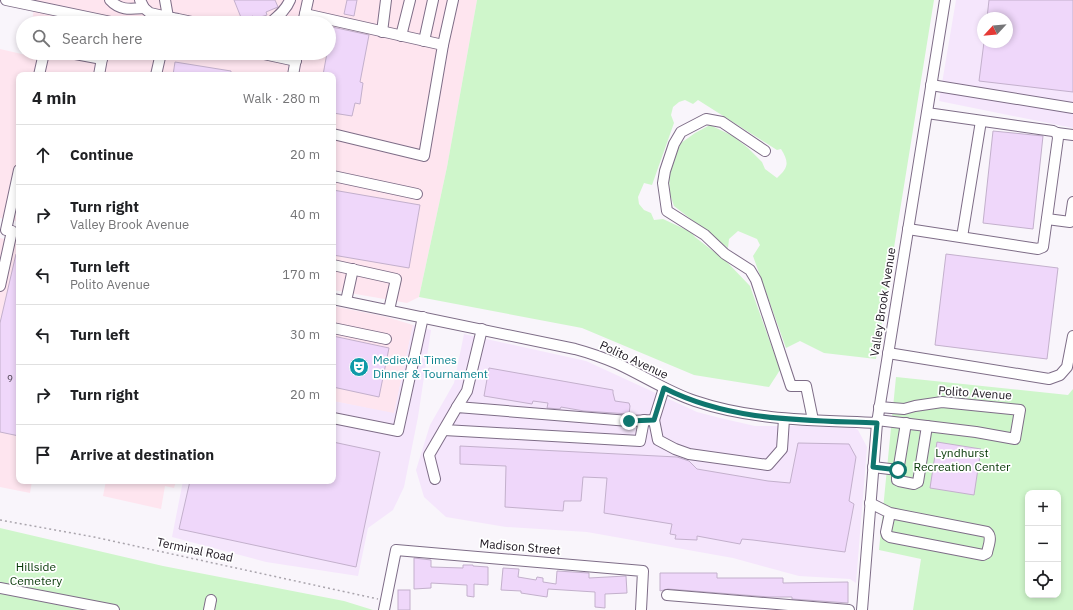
<!DOCTYPE html>
<meta charset="utf-8">
<style>
body{margin:0;font-family:"IBM Plex Sans",sans-serif;background:#f6f6f6;color:#202124}
.controls{position:absolute;right:12px;bottom:12px;display:grid;overflow:hidden;border-radius:8px;box-shadow:0 2px 6px #0003}
.controls button{width:36px;height:36px;display:grid;place-items:center;padding:0;border:0;border-bottom:1px solid #e0e0e0;background:#fff;color:#202124;font:20px sans-serif}
.compass{position:absolute;left:977px;top:12px;width:36px;height:36px;border-radius:50%;background:#fff;box-shadow:0 2px 6px #0003;rotate:244deg}
.stop{position:absolute;width:12px;height:12px;margin:-9px;border:3px solid #0f766e;border-radius:50%;background:#fff}
.stop.end{background:#0f766e;border-color:#fff;box-shadow:0 1px 4px #0008}
.list{margin:0;padding:0;list-style:none}
h2{display:flex;justify-content:space-between;align-items:center;height:52px;margin:0;padding:0 16px;font-size:17px}
h2 small{font-size:13px;font-weight:400;color:#757577}
.list li{display:grid;grid-template-columns:26px 1fr auto;gap:12px;align-items:center;box-sizing:border-box;height:60px;padding:0 16px;border-top:1px solid #e0e0e0}
.list b{display:block;font-size:15px;white-space:nowrap}
.list p{margin:0;font-size:13px;white-space:nowrap;color:#757577}
.list em{font-size:13px;font-style:normal;color:#757577}
.icon{flex:none;width:22px;height:22px;fill:none;stroke:currentColor;stroke-width:2;stroke-linecap:round;stroke-linejoin:round}
.map{position:relative;flex:none;width:1073px;height:610px;overflow:hidden}
.search{position:absolute;background:#fff;box-shadow:0 2px 6px #0003;left:16px;top:16px;width:320px;height:44px;display:flex;align-items:center;gap:10px;box-sizing:border-box;padding:0 14px;border-radius:22px;color:#757577;font-size:15px}
.panel{position:absolute;background:#fff;box-shadow:0 2px 6px #0003;left:16px;top:72px;width:320px;height:412px;border-radius:8px}
.map>svg:first-child{display:block}
</style>
<div class="map">
<svg width="1073" height="610" viewBox="0 0 1073 610">
<rect width="100%" height="100%" fill="#f9f5fb"/>
<g fill="#fee5ef">
<polygon points="35,0 477,0 447,167 419,297 407,303 333,290 333,75 19,75 19,222 0,218 0,49 26,55 26,53 329,53 329,23 32,23"/>
<polygon points="0,238 19,242 19,481 32,481 30,493 0,487"/>
<polygon points="333,306 387,317 413,325 394,414 333,401"/>
<polygon points="106,481 176,481 174,488 165,486 161,509 103,496"/>
</g>
<g fill="#f5e6fc" fill-rule="evenodd">
<path d="M956 0H1073V128L939 101ZM983 18H1007V42H983Z"/>
<polygon points="413,325 431,330 418,417 404,487 393,510 368,528 358,576 266,562 172,537 183,481 333,481 333,401 394,413"/>
<polygon points="464,334 586,361 697,412 720,418 755,426 807,426 855,428 858,430 867,447 856,583 850,579 799,576 733,558 587,532 506,527 446,517 424,497 416,470 430,425 454,383"/>
</g>
<g fill="#cff6cb" fill-rule="evenodd">
<path d="M477 0H934L876 359 824 353 800 341 786 348 753 256 760 245 757 239 738 231 729 239 728 248 674 206 670 194 669 178 673 160 681 143 695 133 710 125 733 136 748 148 762 162 765 169 777 178C789 167 789 162 781 149L777 150 698 100 693 104 685 100 679 102 673 107 671 115 674 123 652 185 644 183 638 197 639 204 644 210 651 213 654 220 663 219 691 232 695 237 727 262 750 286 780 370 769 387 694 375 582 328 419 297 447 167Z"/>
<path d="M896 377 1068 395 1073 389V610H913L921 559 879 550ZM1028 493H1058V595H1028Z"/>
<polygon points="0,528 163,566 344,601 373,610 0,610"/>
</g>
<g fill="#efd7fa" stroke="#c3b0cc">
<polygon points="234,0 275,0 278,7 266,12 267,15 254,19 253,16 242,20"/>
<polygon points="347,0 357,0 354,16 344,14"/>
<polygon points="989,0 1073,0 1073,92 979,81 984,42 1007,42 1007,18 987,18"/>
<polygon points="332,27 369,35 360,82 363,83 360,104 355,103 352,116 333,113 333,75 323,75 327,53 329,53 329,42"/>
<polygon points="175,62 231,71 231,75 173,75"/>
<polygon points="993,131 1043,136 1033,229 983,223"/>
<polygon points="333,190 420,205 409,268 333,255"/>
<polygon points="16,254 19,255 19,436 0,432 0,323"/>
<polygon points="946,254 1058,268 1047,359 935,345"/>
<polygon points="333,336 389,348 379,397 333,387"/>
<polygon points="489,368 613,390 613,393 615,401 629,403 630,406 629,414 584,411 561,407 560,409 547,408 548,403 533,401 532,404 484,396"/>
<polygon points="333,442 380,452 356,567 179,529 190,481 333,481"/>
<polygon points="937,442 981,449 974,495 930,488"/>
<polygon points="798,443 849,444 856,457 849,501 854,504 845,552 753,540 742,539 740,544 697,536 697,540 675,539 676,535 670,534 672,524 604,513 607,478 583,477 581,501 564,501 563,511 505,507 506,466 460,464 460,446 677,457 689,461 697,469 768,481 790,483"/>
<polygon points="414,558 431,560 431,567 463,568 463,565 473,565 473,566 488,567 488,585 474,584 474,597 467,596 467,585 431,583 431,588 414,589"/>
<polygon points="503,568 519,569 518,577 536,580 537,577 543,578 543,582 556,584 557,571 589,573 589,578 626,576 627,593 605,594 605,608 595,607 595,592 548,589 547,597 521,593 521,591 501,590"/>
<polygon points="660,573 717,573 717,578 783,578 783,583 848,582 848,603 792,599 792,597 769,597 668,589 660,591"/>
<rect x="398" y="590" width="12" height="20"/>
</g>
<g fill="none" stroke-linecap="round" stroke-linejoin="round">
<g stroke="#7e6d87" stroke-width="12">
<g id="minor">
<polyline points="6,0 116,23"/>
<path d="M110 0C120 11 131 9 144 8"/>
<polyline points="140,0 144,8 150,13 172,18"/>
<polyline points="165,0 168,17"/>
<polyline points="305,14 443,45 424,156 333,134"/>
<polyline points="169,22 172,18 178,19 197,23"/>
<path d="M270 23C278 16 286 10 290 0"/>
<polyline points="303,23 308,0"/>
<polyline points="382,32 386,0"/>
<polyline points="401,36 410,0"/>
<polyline points="424,41 433,0"/>
<polyline points="443,45 453,0"/>
<polyline points="70,53 102,59"/>
<polyline points="259,53 296,61"/>
<polyline points="39,75 44,53"/>
<polyline points="99,75 103,53"/>
<polyline points="156,75 161,53"/>
<polyline points="293,75 297,53"/>
<polyline points="931,85 1073,108"/>
<polyline points="1057,133 1073,135"/>
<polyline points="765,151 722,122 706,119 681,132 674,144 665,171 663,183 667,211 705,235 725,254 750,270 756,280 791,386 806,386 813,420"/>
<polyline points="333,176 417,194"/>
<polyline points="1047,219 1070,222 1073,202"/>
<polyline points="908,229 1038,249 1043,247 1058,138 1057,133 1053,131 927,113"/>
<polyline points="6,230 19,170"/>
<polyline points="962,237 981,121"/>
<polyline points="333,265 396,279 389,310"/>
<polyline points="0,286 12,231"/>
<path d="M333 299 575 349C590 353 604 358 618 364 644 376 668 392 695 401 754 421 816 420 877 423"/>
<polyline points="346,301 353,269"/>
<polyline points="333,328 386,339"/>
<polyline points="888,353 1049,379 1060,375 1067,367 1073,336"/>
<polyline points="457,407 467,391 482,329"/>
<polyline points="333,418 398,431 423,317"/>
<polyline points="654,420 658,440 675,449 689,454 768,465 782,449 784,419"/>
<polyline points="877,420 976,432 1015,439 1020,410 942,402 915,406 904,409 879,407"/>
<polyline points="906,423 897,478 897,480 899,481 914,484 918,482 927,426"/>
<polyline points="444,430 640,441 644,420"/>
<polyline points="873,467 898,470"/>
<polyline points="435,479 429,455 457,407 629,421 654,420 664,388"/>
<path d="M870 503 890 513 987 532C993 537 988 546 987 553L983 555 890 537 887 535 886 532 890 513"/>
<polyline points="0,588 114,610"/>
<polyline points="667,595 849,610"/>
<polyline points="209,610 211,600"/>
<polyline points="384,610 396,550 643,571 641,610"/>
<polyline points="862,610 877,423 945,0"/>
</g>
</g>
<polyline stroke="#aaa5ad" stroke-width="1.5" stroke-dasharray="2 3" stroke-linecap="butt" points="0,520 94,537 378,599"/>
<use href="#minor" stroke="#fff" stroke-width="10"/>
</g>
<g fill="none" stroke-linecap="round" stroke-linejoin="round">
<path stroke="#0f766e" stroke-width="5" d="M629 421 654 420 664 388C731 422 803 420 877 423L873 467 898 470"/>
</g>
<defs>
<g id="theatre-disc" transform="scale(1)"><circle r="9.5" fill="#0f9aa8" stroke="#fff"/><path d="M-5-5.5Q0-4 5-5.5V0Q5 5 0 6Q-5 5-5 0ZM-3.3-2.5H-1v1.5H-3.3ZM1-2.5H3.3v1.5H1ZM-2.8 1Q0 5.5 2.8 1Z" fill="#fff"/></g>
</defs>
<g fill-rule="evenodd">
<use href="#theatre-disc" x="359" y="367"/>
</g>
<g text-anchor="middle" stroke-width="3.5" stroke-linejoin="round" paint-order="stroke">
<g font-size="10" fill="#504555">
<text x="10" y="382">9</text>
</g>
<g font-size="12" fill="#1b141e" stroke="#fff">
<text transform="translate(883 302) rotate(-81)" y="4">Valley Brook Avenue</text>
<text transform="translate(634 360) rotate(25)" y="4">Polito Avenue</text>
<text transform="translate(975 393) rotate(4)" y="4">Polito Avenue</text>
<text transform="translate(520 547) rotate(5)" y="4">Madison Street</text>
<text transform="translate(195 550) rotate(12)" y="4">Terminal Road</text>
</g>
<g font-size="12" fill="#0d838f" stroke="#fff" text-anchor="start">
<text x="373" y="364">Medieval Times<tspan x="373" dy="14">Dinner &amp; Tournament</tspan></text>
</g>
<g font-size="12" fill="#043603" stroke="#fff">
<text x="962" y="457">Lyndhurst<tspan x="962" dy="14">Recreation Center</tspan></text>
<text x="36" y="571">Hillside<tspan x="36" dy="14">Cemetery</tspan></text>
</g>
</g>
</svg>
<div class="controls">
<button>+</button>
<button>−</button>
<button><svg class="icon" aria-label="locate" viewBox="0 0 24 24"><circle cx="12" cy="12" r="6"/><path d="M12 2v4M12 18v4M2 12h4M18 12h4"/></svg></button>
</div>
<svg class="compass" viewBox="-18 -18 36 36"><path d="M0-13l5 13h-10z" fill="#e53935"/><path d="M0 13l5-13h-10z" fill="#757577"/></svg>
<div class="stop" style="left:898px;top:470px"></div>
<div class="stop end" style="left:629px;top:421px"></div>
<div class="search"><svg class="icon" aria-label="search" viewBox="0 0 24 24"><circle cx="10" cy="10" r="6"/><path d="M15 15l6 6"/></svg>Search here</div>
<section class="panel">
<h2>4 min<small>Walk · 280 m</small></h2>
<ul class="list">
<li><svg class="icon" aria-label="ahead" viewBox="0 0 24 24"><path d="M12 20V5M6 11l6-6 6 6"/></svg><div><b>Continue</b></div><em>20 m</em></li>
<li><svg class="icon" aria-label="right" viewBox="0 0 24 24"><path d="M7 20v-9h11M14 6l5 5-5 5"/></svg><div><b>Turn right</b><p>Valley Brook Avenue</p></div><em>40 m</em></li>
<li><svg class="icon" aria-label="left" viewBox="0 0 24 24"><path d="M17 20v-9H6M10 6l-5 5 5 5"/></svg><div><b>Turn left</b><p>Polito Avenue</p></div><em>170 m</em></li>
<li><svg class="icon" aria-label="left" viewBox="0 0 24 24"><path d="M17 20v-9H6M10 6l-5 5 5 5"/></svg><div><b>Turn left</b></div><em>30 m</em></li>
<li><svg class="icon" aria-label="right" viewBox="0 0 24 24"><path d="M7 20v-9h11M14 6l5 5-5 5"/></svg><div><b>Turn right</b></div><em>20 m</em></li>
<li><svg class="icon" aria-label="arrive" viewBox="0 0 24 24"><path d="M6 21V4h12l-3 4 3 4H6"/></svg><div><b>Arrive at destination</b></div></li>
</ul>
</section>
</div>
